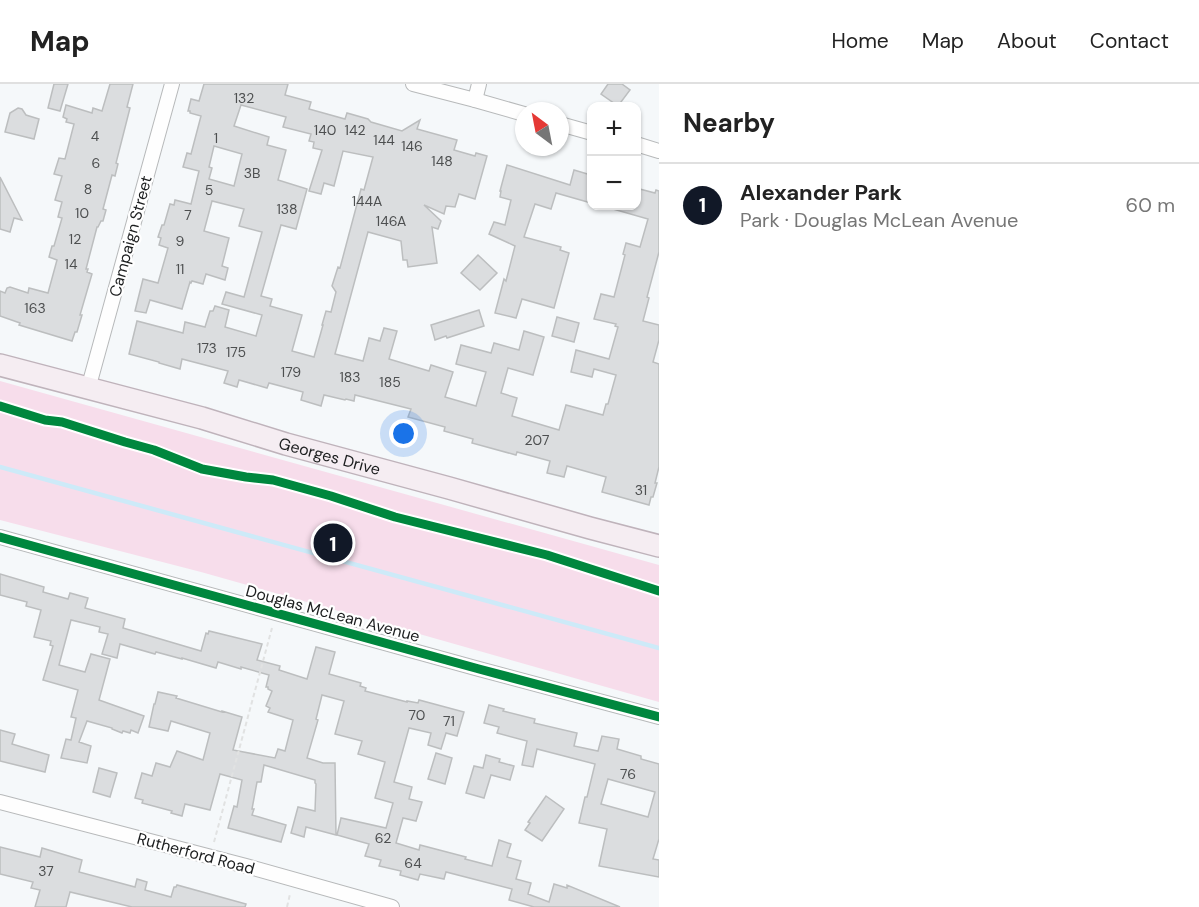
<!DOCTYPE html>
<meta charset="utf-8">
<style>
body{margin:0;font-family:"DM Sans",sans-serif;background:#f6f6f6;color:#222}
.controls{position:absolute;right:18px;top:18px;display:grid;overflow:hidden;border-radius:12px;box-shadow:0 2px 4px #0004}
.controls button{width:54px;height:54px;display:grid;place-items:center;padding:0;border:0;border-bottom:2px solid #e0e0e0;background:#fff;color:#222;font:30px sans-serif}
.compass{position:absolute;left:515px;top:18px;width:54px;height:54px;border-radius:50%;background:#fff;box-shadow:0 2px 4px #0004;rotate:328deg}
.you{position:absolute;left:404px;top:350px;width:21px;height:21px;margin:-15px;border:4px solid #fff;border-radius:50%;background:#1a73e8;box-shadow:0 0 0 9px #1a73e833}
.badge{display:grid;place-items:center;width:39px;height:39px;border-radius:50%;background:#111827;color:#fff;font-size:20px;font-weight:700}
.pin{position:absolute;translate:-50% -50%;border:3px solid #fff;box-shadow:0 2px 6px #0006}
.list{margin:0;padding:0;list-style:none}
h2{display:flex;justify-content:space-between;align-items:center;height:78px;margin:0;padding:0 24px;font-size:26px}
h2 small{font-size:20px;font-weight:400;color:#767676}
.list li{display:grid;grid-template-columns:39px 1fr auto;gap:18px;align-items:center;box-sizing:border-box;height:84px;padding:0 24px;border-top:2px solid #e0e0e0}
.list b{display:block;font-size:22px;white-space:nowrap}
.list p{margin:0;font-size:20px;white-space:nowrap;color:#767676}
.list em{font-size:20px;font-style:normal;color:#767676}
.map{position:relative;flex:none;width:659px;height:823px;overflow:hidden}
header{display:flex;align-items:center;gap:36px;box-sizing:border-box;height:84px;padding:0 30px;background:#fff;border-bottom:2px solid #e0e0e0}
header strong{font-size:28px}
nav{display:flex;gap:33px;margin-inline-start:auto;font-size:21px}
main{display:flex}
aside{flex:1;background:#fff}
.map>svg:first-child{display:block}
</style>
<header>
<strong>Map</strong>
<nav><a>Home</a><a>Map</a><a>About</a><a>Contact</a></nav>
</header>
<main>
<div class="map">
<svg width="659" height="823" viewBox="0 0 659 823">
<rect width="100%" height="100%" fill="#f5f8fa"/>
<polygon fill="#f7ddeb" points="0,297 659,481 659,618 201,488 0,436"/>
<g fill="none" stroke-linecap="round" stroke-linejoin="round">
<polyline stroke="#cdeaf8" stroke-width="4.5" points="0,383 659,564"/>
</g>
<g fill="#dbdddf" stroke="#bcbebf" stroke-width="1.5" fill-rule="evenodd">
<polygon points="54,0 68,0 60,27 48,24"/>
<polygon points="110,0 133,0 127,23 130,24 116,79 118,80 115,92 112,91 103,125 106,126 103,137 101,137 98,143 97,143 86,185 88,185 87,188 92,190 80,231 82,231 77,248 75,248 72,257 19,241 20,239 0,232 0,207 5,209 7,204 10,203 28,209 29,204 48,209 57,176 49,173 52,162 54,162 62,134 58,133 62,118 55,116 62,92 54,90 59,74 65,75 74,40 66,38 67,35 63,33 66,21 92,29 93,24 102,27"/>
<path d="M204 0H288L285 11 311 18 309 25 345 35 347 29 368 35 371 38 402 47 420 36 417 45 457 56 454 66 475 72 476 69 487 72 475 115 459 110 455 123 446 122 444 130 424 121 441 137 438 145 432 143 437 179 408 183 407 176H403L401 157 368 148 335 270 363 277 369 254 380 257 384 244 397 247 389 275 429 287 431 281 453 288 445 313 476 322 486 288 456 280 461 261 491 269 494 259 519 266 524 247 544 253 533 291 508 284 501 309 517 314 512 332 559 346 566 321 603 331 606 320H608L616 291 594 285 592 293 571 288 576 266 609 275 618 243 615 242 616 240 594 235 601 210 614 213 625 171 623 170 626 159 640 163 648 135 613 125 614 122H636V104L655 109 656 106 659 107V168L647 213 649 214 643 237 659 241V256L653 278 659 280V383L655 399H657L653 413H651L649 421 602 408 606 393 567 382 564 393 547 389 550 377 517 368 516 371 472 359 473 355 444 347 445 343 408 333 411 325 355 311 354 317 346 315 345 316 324 311 321 322 301 316 303 308 269 299 267 304 239 296 237 303 224 299 228 287 182 275 180 285 159 279V278L129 270 137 237 183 249 185 238 205 243 210 227H213L215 222 229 226 225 243 256 252 262 231 222 220 226 208 244 213 262 148 239 142 244 125 212 117 204 147 229 154 222 182 228 184 225 196 206 190 203 200 192 197 191 199 190 198 182 225 150 216 146 229 135 227 143 195 158 199 168 164 159 161 161 154 158 153 162 141H164L170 120 174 121 175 116 191 120 199 87 183 83 187 69 191 70 201 32 190 29V27H188L191 15 199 17ZM241 21 286 33 283 43 311 50 309 57 314 58 313 64 322 66 309 107 321 110 324 99 334 102 343 67 373 73 364 106 361 105 340 184 338 183 332 202 336 208 331 228 326 227 322 241H323L314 273 292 267 302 231 270 222 272 215 261 212 281 141 296 145 307 105 278 96 286 66 267 61 269 53 234 42ZM214 62 242 70 234 102 209 95 212 84 209 83Z"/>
<polygon points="608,0 622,0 630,6 618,22 601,10"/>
<polygon points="18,24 22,25 26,31 39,35 34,55 5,48 10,29"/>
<polygon points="507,81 570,101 574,86 591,91 591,119 556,109 551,125 535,120 524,153 561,163 560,166 569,169 554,224 522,215 516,234 495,229 504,195 506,197 515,162 489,150 494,138 505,141 511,116 500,113 501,107 500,107"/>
<polygon points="0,93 22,136 14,134 10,148 0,145"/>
<polygon points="478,171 497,189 480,206 461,189"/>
<polygon points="479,226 484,242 447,254 446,252 435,256 431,241"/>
<polygon points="557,233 579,239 574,258 552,252"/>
<polygon points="0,490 44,503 43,508 68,515 70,509 88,514 85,524 125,535 123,544 201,567 206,549 208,550 209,547 262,560 257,576 280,582 279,586 307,595 316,563 335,568 329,590 361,599 360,602 366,604 365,607 407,618 407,617 418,619 419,616 464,628 457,652 446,649 441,665 428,661 431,649 409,644 394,698 412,703 409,715 422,718 416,737 403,734 396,759 419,766 420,761 466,773 465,775 492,782 499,756 511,760 507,773 521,777 516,795 531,799 528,810 549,818 554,800 567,804 567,801 620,823 534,823 509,816 512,805 446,788 444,795 420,790 418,796 400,791 401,787 379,782 381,776 365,772 369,760 337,751 341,734 386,744 393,719 375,714 385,678 358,670 362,657 335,650 344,617 322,611 316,635 318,636 307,674 323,679 335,679 336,751 306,743 304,753 291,749 298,723 315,727 316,700 315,699 315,696 264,681 261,698 257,698 252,725 254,725 252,731 286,741 281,758 228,744 234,722 237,723 242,696 220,690 210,726 185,720 182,732 171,729 172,727 142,719 143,716 135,714 142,689 152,692 156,679 170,683 177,667 203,676 210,649 171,637 168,647 149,643 154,620 155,620 158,608 177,612 176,614 222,628 222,627 242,633 233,666 275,674 278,665 285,667 293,636 268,628 270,624 266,622 272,607 268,605 268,603 266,603 269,591 241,583 241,585 218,578 216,584 182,574 182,575 156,568 155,570 120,560 117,574 102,570 108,550 99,548 100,543 71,536 59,581 85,588 91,570 110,575 99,616 144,632 138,649 131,646 130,649 123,647 122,649 112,645 112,644 87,637 79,658 91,662 87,679 61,674 66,655 71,656 76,634 71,633 78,606 43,596 53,562 50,561 51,557 34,553 41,526 26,522 27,518 0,511"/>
<path d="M489 621 504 625 503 627 535 635 534 639 577 649 574 662 598 667 602 652 619 655 617 665 641 672V675L659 680V755L653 775 659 776V793L599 782 607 745 579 739 585 713H587L595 680 537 665 533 683 522 681 527 657 497 649 499 643 484 639ZM608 695 655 708 648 733 601 720Z"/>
<polygon points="0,646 15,650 12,660 49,671 45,688 0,677"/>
<polygon points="436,669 452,674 445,700 428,695"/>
<polygon points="486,671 500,675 499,678 514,682 510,696 491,691 484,714 466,709 474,682 483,684"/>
<polygon points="99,684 117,689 110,713 93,708"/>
<polygon points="546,712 564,725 542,757 525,746 530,739 528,738"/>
<polygon points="0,763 40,773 42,764 82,776 79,788 135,803 137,795 147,798 145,806 171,813 174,803 176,803 177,801 246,820 245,823 132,823 70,808 66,823 35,823 40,806 31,804 33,798 0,790"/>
</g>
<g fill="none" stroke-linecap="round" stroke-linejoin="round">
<g stroke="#b7b9ba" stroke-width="16">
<g id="minor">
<polyline points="413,0 475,16 524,30"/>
<polyline points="475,16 479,0"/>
<polyline points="560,40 592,49"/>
<polyline points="636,60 659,67"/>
<polyline points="88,305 172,0"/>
<polyline points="0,453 479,585 659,633"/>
<polyline points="0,718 246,782 392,823"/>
</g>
</g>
<g stroke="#bfb3bb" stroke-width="24">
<g id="primary">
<path id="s1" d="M0 281 202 334 286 360 449 404 590 444 659 462"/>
</g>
</g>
<g stroke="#e1e2e2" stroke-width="2" stroke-dasharray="4.5 3" stroke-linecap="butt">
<polyline points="214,758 272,544"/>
<polyline points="287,823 290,810"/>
</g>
<use href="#minor" stroke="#fefefe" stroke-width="14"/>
<use href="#primary" stroke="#f5edf2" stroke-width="21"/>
<g stroke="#fff" stroke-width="13">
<g id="cycleway">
<polyline points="0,322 45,336 62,338 125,358 154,366 202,385 246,393 273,396 331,412 395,433 547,471 659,507"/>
<polyline points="0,453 479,585 659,633"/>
</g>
</g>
<use href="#cycleway" stroke="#00873e" stroke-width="9"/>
</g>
<g text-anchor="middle" stroke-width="4.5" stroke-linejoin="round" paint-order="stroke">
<g font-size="14" fill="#4d4f50">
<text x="244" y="19">132</text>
<text x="325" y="51">140</text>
<text x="355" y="51">142</text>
<text x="95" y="57">4</text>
<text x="216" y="59">1</text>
<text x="384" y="61">144</text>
<text x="412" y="67">146</text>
<text x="442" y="82">148</text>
<text x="96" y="84">6</text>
<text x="252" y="94">3B</text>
<text x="88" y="110">8</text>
<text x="209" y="111">5</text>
<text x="367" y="122">144A</text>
<text x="287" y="130">138</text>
<text x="82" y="134">10</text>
<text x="188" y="136">7</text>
<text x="391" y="142">146A</text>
<text x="75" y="160">12</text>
<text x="180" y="162">9</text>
<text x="71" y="185">14</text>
<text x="180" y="190">11</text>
<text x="35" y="229">163</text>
<text x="207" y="269">173</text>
<text x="236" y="273">175</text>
<text x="291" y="293">179</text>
<text x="350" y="298">183</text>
<text x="390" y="303">185</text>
<text x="537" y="361">207</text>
<text x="641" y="411">31</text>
<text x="417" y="636">70</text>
<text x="449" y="642">71</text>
<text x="628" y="695">76</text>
<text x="383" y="759">62</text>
<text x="413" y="784">64</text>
<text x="46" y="792">37</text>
</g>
<g font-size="16" fill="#1b1d1e" stroke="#fff">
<text transform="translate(130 152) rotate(-75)" y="6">Campaign Street</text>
<text dy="6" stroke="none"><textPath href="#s1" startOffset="342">Georges Drive</textPath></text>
<text transform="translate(333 529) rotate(15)" y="6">Douglas McLean Avenue</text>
<text transform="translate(196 769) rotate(15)" y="6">Rutherford Road</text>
</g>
</g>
</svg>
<div class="controls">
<button>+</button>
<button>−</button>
</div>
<svg class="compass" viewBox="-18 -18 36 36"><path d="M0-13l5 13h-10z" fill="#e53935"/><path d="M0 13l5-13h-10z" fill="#767676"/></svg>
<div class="you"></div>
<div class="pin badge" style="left:333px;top:459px">1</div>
</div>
<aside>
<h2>Nearby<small></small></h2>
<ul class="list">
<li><span class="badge">1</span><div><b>Alexander Park</b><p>Park · Douglas McLean Avenue</p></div><em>60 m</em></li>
</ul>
</aside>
</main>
